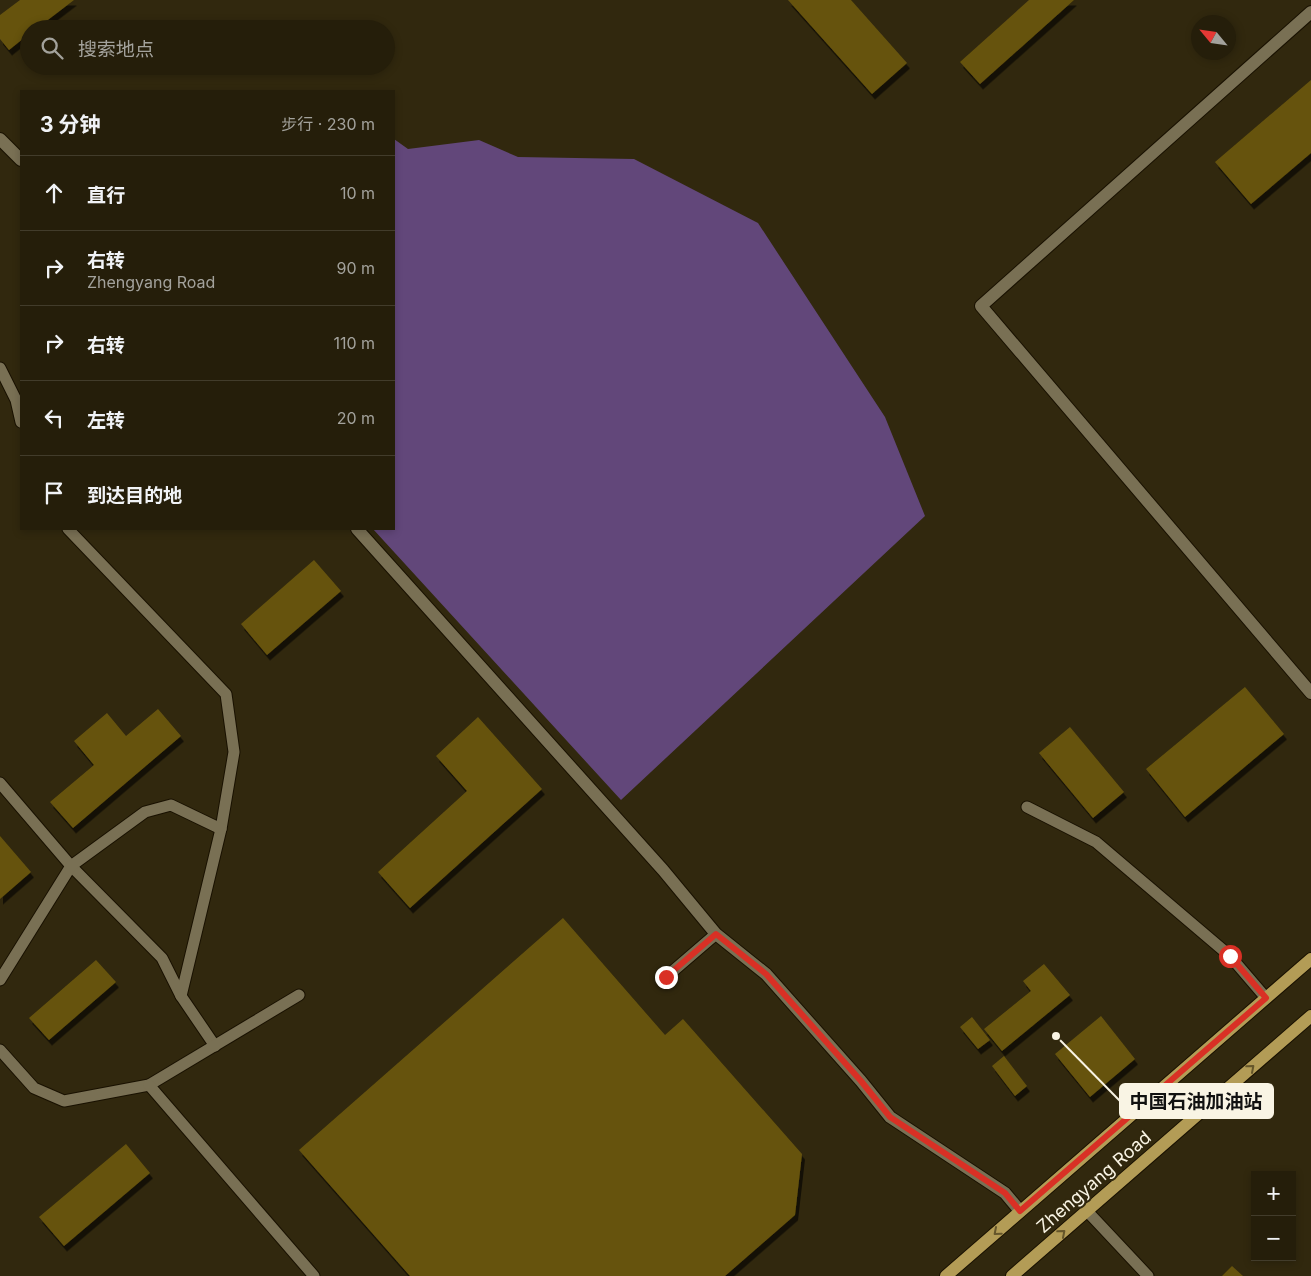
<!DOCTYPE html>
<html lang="zh">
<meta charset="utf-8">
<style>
body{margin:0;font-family:Inter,"Noto Sans SC",sans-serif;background:#312b18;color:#f1f3f6}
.controls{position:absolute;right:15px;bottom:15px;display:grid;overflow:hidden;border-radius:0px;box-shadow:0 2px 8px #0003}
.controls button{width:45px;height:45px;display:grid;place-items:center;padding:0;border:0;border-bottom:1px solid #423c2b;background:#251e0a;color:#f1f3f6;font:25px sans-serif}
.compass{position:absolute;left:1191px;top:15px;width:45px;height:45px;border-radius:50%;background:#251e0a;box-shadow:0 2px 8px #0003;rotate:299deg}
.stop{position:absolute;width:15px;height:15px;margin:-11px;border:4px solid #d93025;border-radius:50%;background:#fff}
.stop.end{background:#d93025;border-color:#fff;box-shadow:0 1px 5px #0008}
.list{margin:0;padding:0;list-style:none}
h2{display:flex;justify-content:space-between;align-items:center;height:65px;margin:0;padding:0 20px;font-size:21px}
h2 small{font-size:16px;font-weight:400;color:#a3a29c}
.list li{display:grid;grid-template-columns:32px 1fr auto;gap:15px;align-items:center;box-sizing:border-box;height:75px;padding:0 20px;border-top:1px solid #423c2b}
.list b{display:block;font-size:19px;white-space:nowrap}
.list p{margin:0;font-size:16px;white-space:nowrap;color:#a3a29c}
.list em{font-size:16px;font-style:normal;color:#a3a29c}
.icon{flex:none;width:28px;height:28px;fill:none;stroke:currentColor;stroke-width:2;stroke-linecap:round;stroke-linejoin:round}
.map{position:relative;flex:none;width:1311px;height:1276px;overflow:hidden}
.search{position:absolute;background:#251e0a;box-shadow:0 2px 8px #0003;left:20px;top:20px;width:375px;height:55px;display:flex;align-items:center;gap:12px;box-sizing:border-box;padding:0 18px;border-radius:28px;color:#a3a29c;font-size:19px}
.panel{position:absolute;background:#251e0a;box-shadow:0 2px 8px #0003;left:20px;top:90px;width:375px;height:440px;border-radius:0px}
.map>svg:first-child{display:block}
</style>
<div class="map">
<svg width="1311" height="1276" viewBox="0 0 1311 1276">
<defs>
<filter id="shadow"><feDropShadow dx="3" dy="5.5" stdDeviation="0" flood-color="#0009"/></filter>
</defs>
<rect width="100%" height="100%" fill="#31280e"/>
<polygon fill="#62477a" points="394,139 408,149 479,140 518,157 634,159 758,223 885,417 925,516 621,800 373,529 394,529"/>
<g fill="#66530d" filter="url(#shadow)">
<polygon points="20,0 74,0 36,29 29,29 29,34 9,50 0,39 0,15"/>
<polygon points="788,0 851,0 907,63 872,94"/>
<polygon points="1029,0 1074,0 980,84 960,62"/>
<polygon points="1311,80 1311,153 1251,204 1215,162"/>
<polygon points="314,560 341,591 267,655 241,624"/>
<polygon points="1245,687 1284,734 1185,817 1146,769"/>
<polygon points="158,709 181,736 73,828 50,802 94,765 74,741 107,713 126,736"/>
<polygon points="478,717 542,789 410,908 378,872 467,791 436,756"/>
<polygon points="1070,727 1124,792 1093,818 1039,753"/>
<polygon points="0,836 31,872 0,899"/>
<polygon points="563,918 665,1035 683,1019 802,1154 795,1215 725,1276 410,1276 299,1150"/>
<polygon points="96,960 116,982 49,1040 29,1018"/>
<polygon points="1044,964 1070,995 1002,1051 984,1029 1031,991 1023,981"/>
<polygon points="1101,1016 1135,1059 1090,1097 1055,1054"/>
<polygon points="972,1017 990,1040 978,1049 960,1027"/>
<polygon points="1004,1056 1027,1086 1015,1096 992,1066"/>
<polygon points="126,1144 150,1173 64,1246 39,1217"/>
<polygon points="1232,1266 1243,1276 1222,1276"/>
</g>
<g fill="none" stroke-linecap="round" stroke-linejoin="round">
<g stroke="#191100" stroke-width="13">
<g id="service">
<polyline points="0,368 16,400 21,422"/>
<polyline points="68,529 226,694 234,752 221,829 181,996"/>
<polyline points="0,783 71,866 162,958 181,996 215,1046"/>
<polyline points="1027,807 1096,842 1230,956 1266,998"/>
<polyline points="666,977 716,934"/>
<polyline points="0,980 71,866 145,812 171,805 221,829"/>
<polyline points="0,1050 34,1088 64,1101 149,1085 299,995"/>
<polyline points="149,1085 314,1276"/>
<polyline points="1087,1211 1148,1276"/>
</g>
</g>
<g stroke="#191100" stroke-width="14">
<g id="minor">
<polyline points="1311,12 981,306 1311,693"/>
<polyline points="0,139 21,160"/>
<polyline points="357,529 663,870 716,934 766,974 861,1081 890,1117 1005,1193 1020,1211"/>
</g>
</g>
<g stroke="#191100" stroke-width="14">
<g id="primary">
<polyline points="946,1276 1311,959"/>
<polyline points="1012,1276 1311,1016"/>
</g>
</g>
<use href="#service" stroke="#797054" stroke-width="11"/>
<use href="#minor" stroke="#797054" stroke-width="12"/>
<use href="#primary" stroke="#b39c56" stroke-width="12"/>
</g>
<defs><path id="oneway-chevron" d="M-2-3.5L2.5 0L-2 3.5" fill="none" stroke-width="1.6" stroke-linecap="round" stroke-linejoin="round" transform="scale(1.25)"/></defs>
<g stroke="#65562b">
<use href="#oneway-chevron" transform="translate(1251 1068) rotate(-41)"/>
<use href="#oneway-chevron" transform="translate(997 1232) rotate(139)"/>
<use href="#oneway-chevron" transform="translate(1062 1233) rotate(-41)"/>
</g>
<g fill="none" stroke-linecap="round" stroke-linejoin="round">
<polyline stroke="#d93025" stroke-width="6" points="666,977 716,934 766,974 861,1081 890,1117 1005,1193 1020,1211 1266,998 1230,956"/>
</g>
<g text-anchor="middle" stroke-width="4" stroke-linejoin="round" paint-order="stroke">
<g font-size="18" fill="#f9f4e4" stroke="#31280e">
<text transform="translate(1094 1182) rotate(-41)" y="6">Zhengyang Road</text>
</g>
</g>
<path fill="none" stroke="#f9f4e4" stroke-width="2" d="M1056 1036L1120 1101"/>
<circle fill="#f9f4e4" stroke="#31280e" stroke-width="2" cx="1056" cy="1036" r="5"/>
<rect fill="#f9f4e4" stroke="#f9f4e4" stroke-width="2" x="1120" y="1084" width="153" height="34" rx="5"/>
<g font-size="19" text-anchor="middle" font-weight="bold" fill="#111">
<text x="1196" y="1108">中国石油加油站</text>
</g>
</svg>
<div class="controls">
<button>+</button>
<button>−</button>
</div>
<svg class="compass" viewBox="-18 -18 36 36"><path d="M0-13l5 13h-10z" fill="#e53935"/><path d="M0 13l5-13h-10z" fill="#a3a29c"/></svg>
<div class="stop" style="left:1230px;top:956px"></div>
<div class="stop end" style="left:666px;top:977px"></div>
<div class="search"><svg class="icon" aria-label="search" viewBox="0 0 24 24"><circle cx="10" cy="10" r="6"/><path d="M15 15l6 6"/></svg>搜索地点</div>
<section class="panel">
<h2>3 分钟<small>步行 · 230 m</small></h2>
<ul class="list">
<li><svg class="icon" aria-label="ahead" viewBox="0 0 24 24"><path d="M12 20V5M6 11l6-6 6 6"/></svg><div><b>直行</b></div><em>10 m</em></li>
<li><svg class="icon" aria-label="right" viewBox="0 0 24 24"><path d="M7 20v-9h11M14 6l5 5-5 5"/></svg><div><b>右转</b><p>Zhengyang Road</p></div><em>90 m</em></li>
<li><svg class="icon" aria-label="right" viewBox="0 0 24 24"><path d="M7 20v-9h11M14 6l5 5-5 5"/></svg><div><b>右转</b></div><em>110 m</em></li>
<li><svg class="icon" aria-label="left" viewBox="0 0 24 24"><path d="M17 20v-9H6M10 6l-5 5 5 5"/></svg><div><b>左转</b></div><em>20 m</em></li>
<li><svg class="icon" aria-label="arrive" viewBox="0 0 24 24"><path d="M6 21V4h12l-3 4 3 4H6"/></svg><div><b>到达目的地</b></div></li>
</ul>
</section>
</div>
